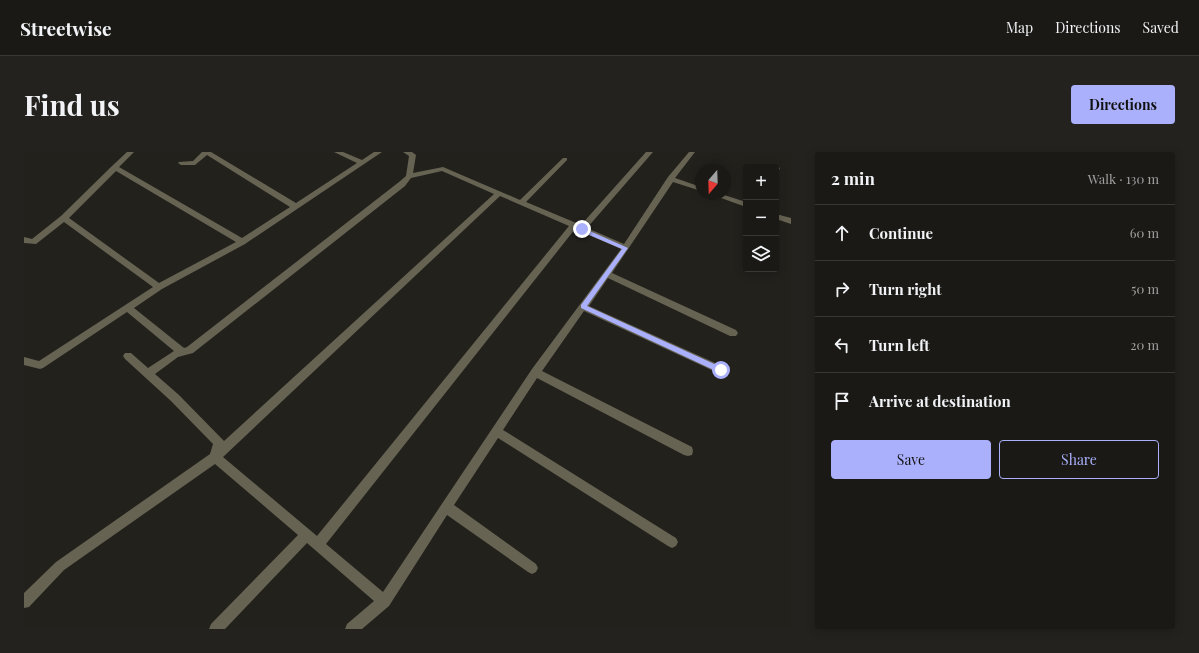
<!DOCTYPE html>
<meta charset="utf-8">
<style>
body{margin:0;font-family:"Playfair Display",serif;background:#23221e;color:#f1f3f6}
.controls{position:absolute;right:12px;top:12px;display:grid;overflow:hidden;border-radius:4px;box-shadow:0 2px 10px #0003}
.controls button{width:36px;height:36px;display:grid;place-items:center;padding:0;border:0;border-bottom:1px solid #383834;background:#1a1915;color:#f1f3f6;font:20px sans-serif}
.compass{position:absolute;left:671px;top:12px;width:36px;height:36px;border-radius:50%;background:#1a1915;box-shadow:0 2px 10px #0003;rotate:199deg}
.stop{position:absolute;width:12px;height:12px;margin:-9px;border:3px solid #aab0fb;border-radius:50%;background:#fff}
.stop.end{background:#aab0fb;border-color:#fff;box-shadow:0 1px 4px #0008}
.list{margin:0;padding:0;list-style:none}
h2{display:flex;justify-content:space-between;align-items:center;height:52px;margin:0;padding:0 16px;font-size:17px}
h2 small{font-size:13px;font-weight:400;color:#9fa0a0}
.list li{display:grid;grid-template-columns:26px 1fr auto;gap:12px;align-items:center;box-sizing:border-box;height:56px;padding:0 16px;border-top:1px solid #383834}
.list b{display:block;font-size:15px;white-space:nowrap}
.list em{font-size:13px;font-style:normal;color:#9fa0a0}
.actions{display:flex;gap:8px;padding:12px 16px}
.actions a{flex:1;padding:9px 0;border:1px solid #aab0fb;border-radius:4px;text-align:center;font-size:14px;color:#aab0fb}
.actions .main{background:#aab0fb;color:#111}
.icon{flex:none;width:22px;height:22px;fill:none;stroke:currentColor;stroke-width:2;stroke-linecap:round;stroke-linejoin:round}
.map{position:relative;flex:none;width:767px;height:477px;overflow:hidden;border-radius:4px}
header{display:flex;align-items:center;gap:24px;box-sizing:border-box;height:56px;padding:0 20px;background:#1a1915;border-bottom:1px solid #383834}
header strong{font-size:19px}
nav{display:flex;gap:22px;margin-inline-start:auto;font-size:14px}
.intro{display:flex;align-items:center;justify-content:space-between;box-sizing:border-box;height:96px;padding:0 24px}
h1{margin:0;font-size:28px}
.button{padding:10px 18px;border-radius:4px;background:#aab0fb;color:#111;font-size:14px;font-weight:700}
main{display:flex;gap:24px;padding:0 24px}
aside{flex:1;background:#1a1915;border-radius:4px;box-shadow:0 2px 10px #0003}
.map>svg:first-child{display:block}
</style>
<header>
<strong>Streetwise</strong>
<nav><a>Map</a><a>Directions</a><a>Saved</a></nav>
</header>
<div class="intro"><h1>Find us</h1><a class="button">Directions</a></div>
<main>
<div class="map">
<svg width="767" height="477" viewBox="0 0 767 477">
<rect width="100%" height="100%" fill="#22211c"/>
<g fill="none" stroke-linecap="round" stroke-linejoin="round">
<g fill="#666353" fill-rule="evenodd">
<path d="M103 0H110L95 15 218 86 266 55 183 3 171 13H157L154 11 155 10 169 9 178 0H187L272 51 333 11 310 0H319L338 8 350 0H358L221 92 138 137 110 156 160 196 163 195 375 30 382 24 385 4 379 0H388L392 3 389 21 419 15 496 48 539 6H543V8L502 50 557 73 622 0H629L563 76 600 92 644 25 665 0H671L651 26 677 35V39L649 30 588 121 712 178 714 181 712 184H706L584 126 565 154 700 215 702 218 700 221H694L560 159 518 219 668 295 669 299 668 303 664 304 660 303 513 226 479 278 652 386 654 390 652 394 648 396 644 394 474 286 430 353 512 412 514 416 512 420 508 422 504 420 423 363 365 454 338 477H321L323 472 350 449 283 391 201 477H185L187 472 274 383 191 312 40 418 5 455 0 456V441L32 410 186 302 189 292 147 249 101 207 99 204 101 201H107L124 216 150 199 103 160 19 216 16 217 0 213V205L15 209 129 135 40 70 12 92 0 91V85L8 87 37 64 88 14ZM92 19 212 90 135 131 45 66ZM418 19 470 42 200 289 155 243 131 222 154 205 169 201 381 34 387 26ZM476 44 545 74 293 384 199 305ZM551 77 597 97 508 217 359 440 302 392Z"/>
<polygon points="753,14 756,16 754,20 752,21 752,15 750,15"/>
<polygon points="686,42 697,42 722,50 722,55"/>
<polygon points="752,62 767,66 767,72 752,67"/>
</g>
</g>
<polygon fill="#aab0fb" points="556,76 559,76 604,96 563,154 699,216 699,220 694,220 557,156 557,153 598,97 556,79"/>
</svg>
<div class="controls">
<button>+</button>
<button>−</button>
<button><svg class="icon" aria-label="layers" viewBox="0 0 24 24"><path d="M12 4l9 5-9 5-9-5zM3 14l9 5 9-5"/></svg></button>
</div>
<svg class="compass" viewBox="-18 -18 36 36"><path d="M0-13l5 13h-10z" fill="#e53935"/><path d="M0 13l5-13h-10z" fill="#9fa0a0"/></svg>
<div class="stop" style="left:697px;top:218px"></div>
<div class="stop end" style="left:558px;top:77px"></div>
</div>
<aside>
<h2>2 min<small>Walk · 130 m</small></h2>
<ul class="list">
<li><svg class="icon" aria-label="ahead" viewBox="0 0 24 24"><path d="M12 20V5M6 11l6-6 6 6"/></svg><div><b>Continue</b></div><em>60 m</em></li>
<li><svg class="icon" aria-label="right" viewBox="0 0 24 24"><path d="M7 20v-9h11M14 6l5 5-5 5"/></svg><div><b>Turn right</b></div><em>50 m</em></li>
<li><svg class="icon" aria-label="left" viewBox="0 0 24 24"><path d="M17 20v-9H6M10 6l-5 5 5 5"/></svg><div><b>Turn left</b></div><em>20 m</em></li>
<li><svg class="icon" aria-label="arrive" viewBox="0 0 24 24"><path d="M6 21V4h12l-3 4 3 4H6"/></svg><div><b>Arrive at destination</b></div></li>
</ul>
<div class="actions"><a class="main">Save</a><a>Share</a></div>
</aside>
</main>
